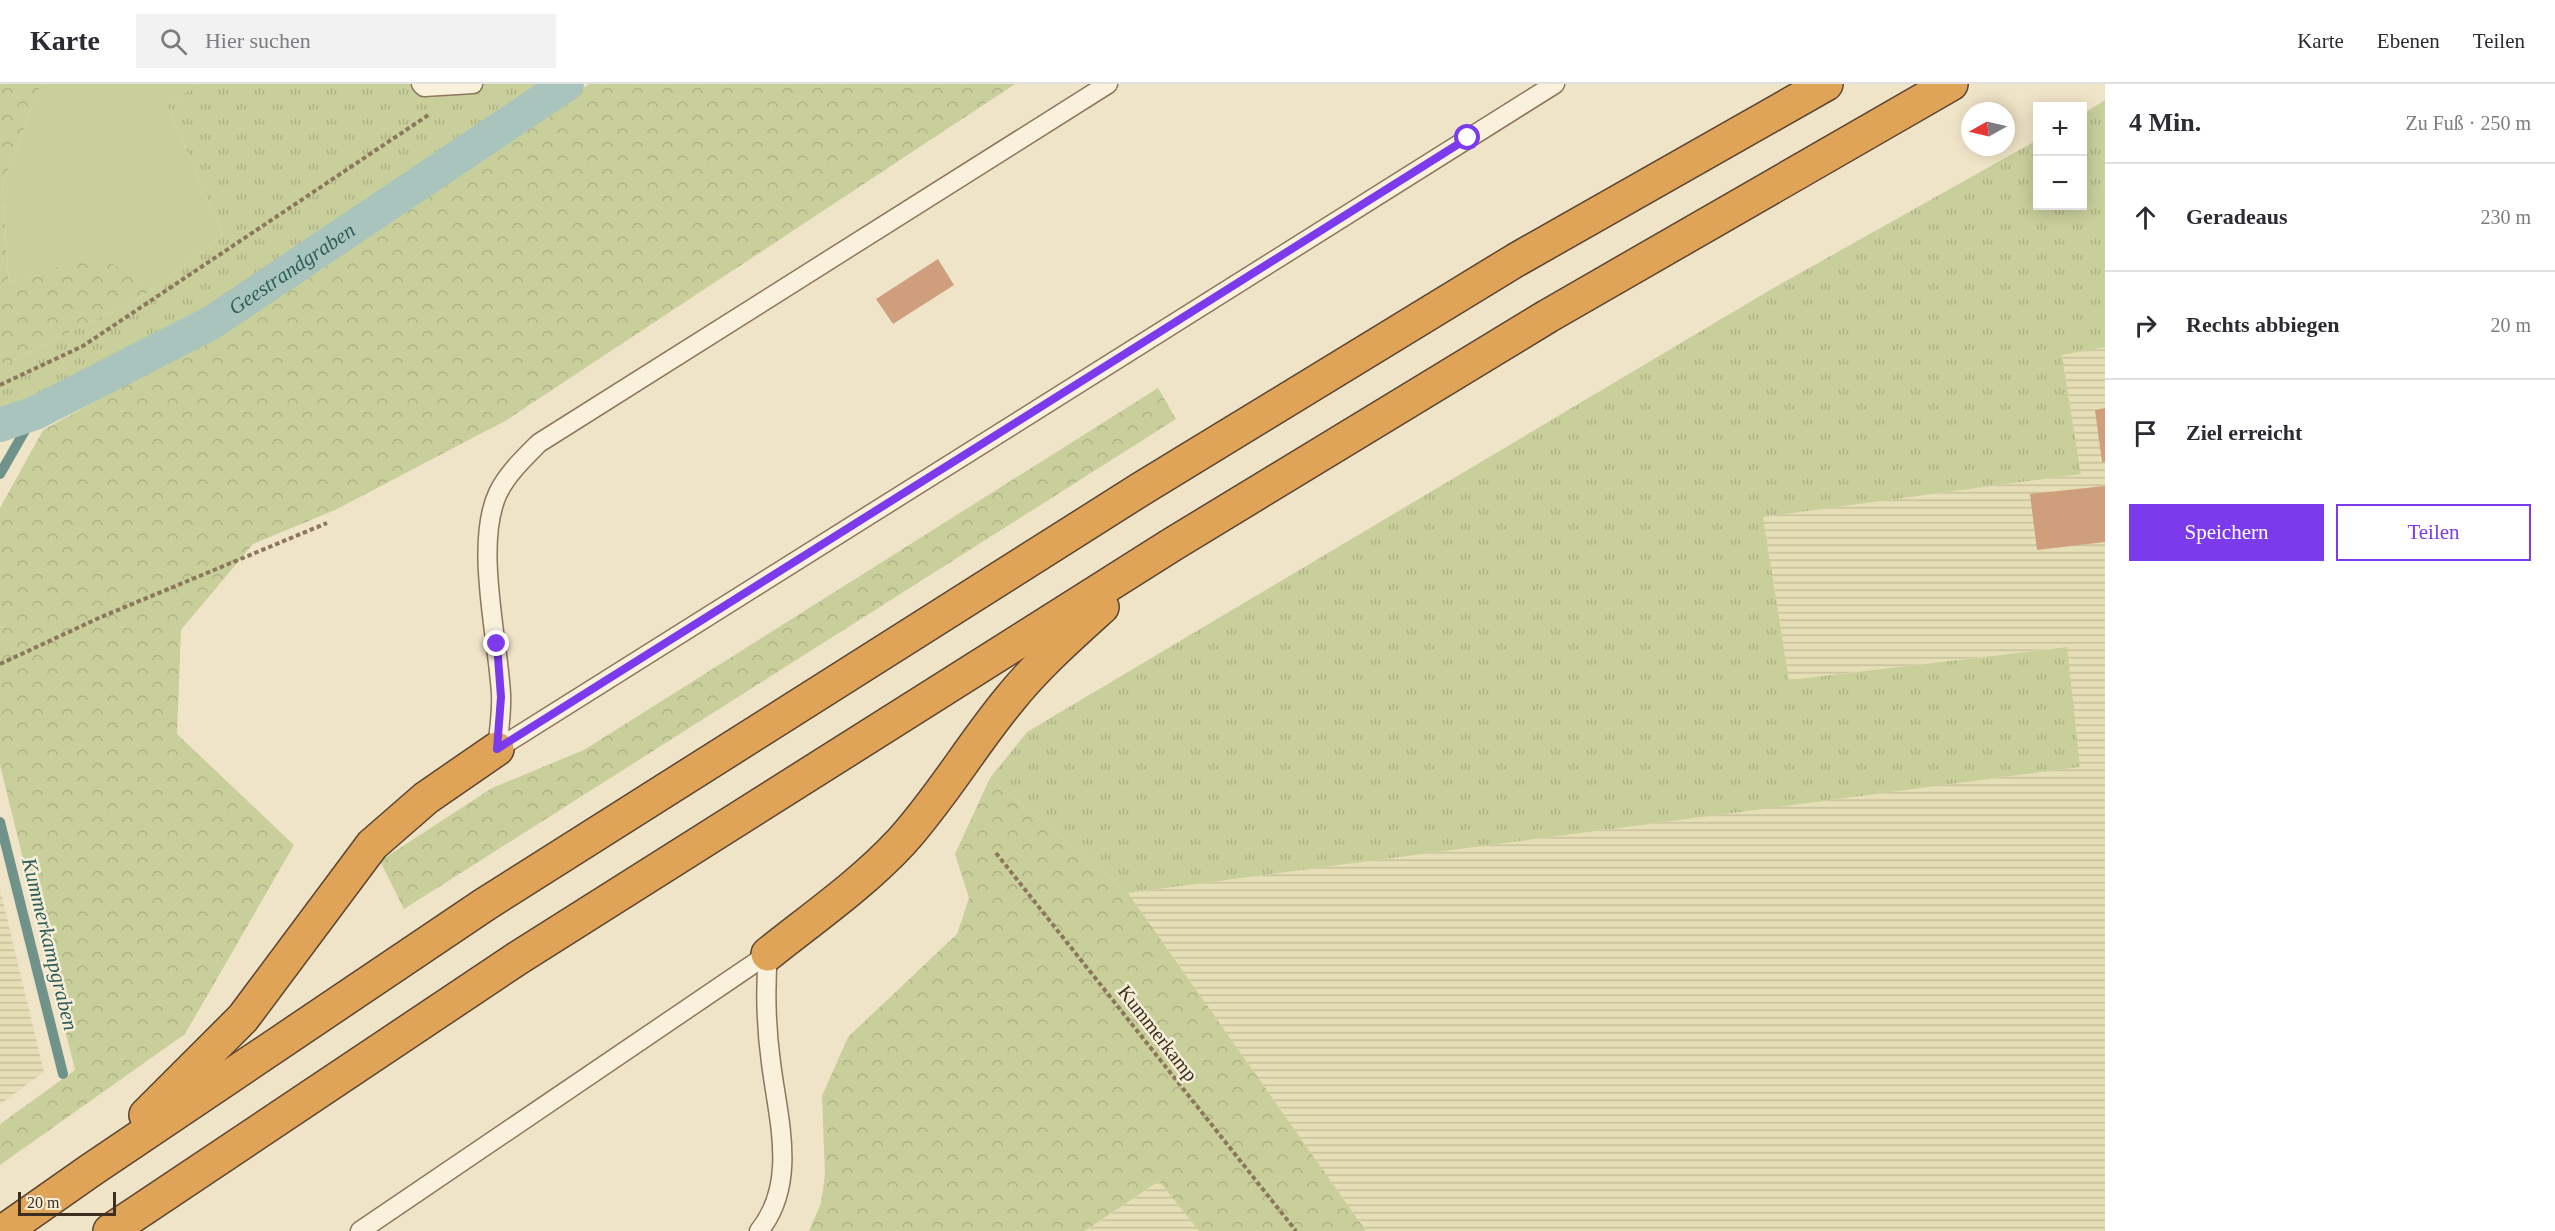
<!DOCTYPE html>
<html lang="de">
<meta charset="utf-8">
<style>
body{margin:0;font-family:"Times New Roman",serif;background:#f2f2f3;color:#2b2b33}
.controls{position:absolute;right:18px;top:18px;display:grid;overflow:hidden;border-radius:0px;box-shadow:0 3px 15px #0003}
.controls button{width:54px;height:54px;display:grid;place-items:center;padding:0;border:0;border-bottom:2px solid #e1e1e2;background:#fff;color:#2b2b33;font:30px sans-serif}
.compass{position:absolute;left:1961px;top:18px;width:54px;height:54px;border-radius:50%;background:#fff;box-shadow:0 3px 15px #0003;rotate:262deg}
.scale{position:absolute;left:18px;bottom:15px;width:98px;box-sizing:border-box;padding-left:6px;border:3px solid #3d2e20;border-top:0;font-size:16px;line-height:21px;white-space:nowrap;color:#3d2e20;-webkit-text-stroke:4px #f7eed8;paint-order:stroke}
.stop{position:absolute;width:18px;height:18px;margin:-14px;border:4px solid #7c3aed;border-radius:50%;background:#fff}
.stop.end{background:#7c3aed;border-color:#fff;box-shadow:0 2px 6px #0008}
.list{margin:0;padding:0;list-style:none}
h2{display:flex;justify-content:space-between;align-items:center;height:78px;margin:0;padding:0 24px;font-size:26px}
h2 small{font-size:20px;font-weight:400;color:#7c7c81}
.list li{display:grid;grid-template-columns:39px 1fr auto;gap:18px;align-items:center;box-sizing:border-box;height:108px;padding:0 24px;border-top:2px solid #e1e1e2}
.list b{display:block;font-size:22px;white-space:nowrap}
.list em{font-size:20px;font-style:normal;color:#7c7c81}
.actions{display:flex;gap:12px;padding:18px 24px}
.actions a{flex:1;padding:14px 0;border:2px solid #7c3aed;border-radius:0px;text-align:center;font-size:21px;color:#7c3aed}
.actions .main{background:#7c3aed;color:#fff}
.icon{flex:none;width:33px;height:33px;fill:none;stroke:currentColor;stroke-width:2;stroke-linecap:round;stroke-linejoin:round}
.map{position:relative;flex:none;width:2105px;height:1147px;overflow:hidden}
header{display:flex;align-items:center;gap:36px;box-sizing:border-box;height:84px;padding:0 30px;background:#fff;border-bottom:2px solid #e1e1e2}
header strong{font-size:28px}
nav{display:flex;gap:33px;margin-inline-start:auto;font-size:21px}
.search{width:420px;height:54px;background:#f2f2f3;display:flex;align-items:center;gap:15px;box-sizing:border-box;padding:0 21px;border-radius:0px;color:#7c7c81;font-size:22px}
main{display:flex}
aside{flex:1;background:#fff}
.map>svg:first-child{display:block}
</style>
<header>
<strong>Karte</strong>
<div class="search"><svg class="icon" aria-label="search" viewBox="0 0 24 24"><circle cx="10" cy="10" r="6"/><path d="M15 15l6 6"/></svg>Hier suchen</div>
<nav><a>Karte</a><a>Ebenen</a><a>Teilen</a></nav>
</header>
<main>
<div class="map">
<svg width="2105" height="1147" viewBox="0 0 2105 1147">
<defs>
<pattern id="farmland-rules" width="6" height="5" patternUnits="userSpaceOnUse" patternTransform="scale(1.5)"><rect width="6" height="5" fill="#e6deb5"/><path d="M0 2.5h6" fill="none" stroke="#c6bf9b"/></pattern>
<pattern id="grass-tufts" width="24" height="20" patternUnits="userSpaceOnUse" patternTransform="scale(1.5)"><rect width="24" height="20" fill="#c9cf9b"/><path d="M3 7l-1-3M5 7V3M7 7l1-3M15 17l-1-3M17 17v-4M19 17l1-3" fill="none" stroke="#aeb285"/></pattern>
<pattern id="forest-crowns" width="20" height="18" patternUnits="userSpaceOnUse" patternTransform="scale(1.5)"><rect width="20" height="18" fill="#c9cf9b"/><path d="M2 6a3 3 0 1 1 6 0M12 15a3 3 0 1 1 6 0" fill="none" stroke="#aeb285"/></pattern>
</defs>
<rect width="100%" height="100%" fill="#f0e4c8"/>
<g fill="url(#farmland-rules)">
<polygon points="2105,263 2105,1147 1366,1147 1128,809 2079,683 2066,563 1789,596 1763,433 2081,390 2062,270"/>
<polygon points="0,805 44,988 0,1020"/>
<polygon points="1159,1097 1199,1147 1086,1147"/>
</g>
<g fill="url(#grass-tufts)">
<polygon points="197,0 412,0 432,14 451,0 544,0 209,226 38,318 0,332 0,283 152,207 223,151 167,21"/>
<polygon points="2105,16 2105,263 2062,271 2081,390 1763,433 1789,596 2067,563 2080,683 1128,809 990,694 1027,648 1770,206 2037,56 2038,122 2082,122 2083,30"/>
</g>
<g fill="url(#forest-crowns)">
<polygon points="0,0 41,0 2,102 9,200 97,168 152,207 0,283"/>
<polygon points="589,0 1015,0 505,337 335,426 253,460 181,546 177,650 294,761 185,950 0,1081 0,1040 75,986 0,681 0,424 43,346 209,255"/>
<polygon points="1158,304 1176,335 404,825 380,777 492,704 584,666"/>
<polygon points="990,694 1128,809 1366,1147 1199,1147 1159,1097 1085,1147 809,1147 821,1119 825,1091 822,1012 848,953 957,850 969,814 955,770"/>
</g>
<polygon fill="#c9cf9b" points="41,0 197,0 167,21 223,151 152,207 97,169 9,200 2,102"/>
<g fill="none" stroke-linecap="round" stroke-linejoin="round">
<g stroke="#6f938a" stroke-width="10">
<polyline points="0,390 35,329"/>
<polyline points="0,738 63,990"/>
</g>
<path stroke="#a9c4bc" stroke-width="34" id="s1" d="M0 341 35 329 211 239 567 0"/>
</g>
<g fill="#cf9f7d">
<polygon points="938,175 954,201 893,240 876,215"/>
<polygon points="2105,324 2105,378 2102,378 2095,326"/>
<polygon points="2105,402 2105,458 2037,466 2030,410"/>
</g>
<g fill="none" stroke-linecap="round" stroke-linejoin="round">
<g stroke="#8d765c" stroke-width="21">
<g id="service">
<polyline points="421,0 424,3 473,0"/>
<polyline points="497,665 1555,0"/>
<path d="M497 665C499 647 502 628 501 610 498 554 474 460 498 409 507 390 524 374 539 359L1108 0"/>
<polyline points="360,1147 768,870"/>
<path d="M759 1147C798 1099 778 1035 771 979 766 942 765 907 768 870"/>
</g>
</g>
<g stroke="#5b4430" stroke-width="36">
<g id="motorway">
<path d="M768 870C813 834 862 800 901 758 941 714 971 662 1009 616 1036 582 1070 552 1102 523"/>
<polyline points="146,1031 243,934 372,761 426,714 497,665"/>
<polyline points="4,1147 91,1086 484,821 1141,405 1516,176 1826,0"/>
<polyline points="110,1147 518,874 1173,460 1548,232 1951,0"/>
</g>
</g>
<g stroke="#8d765c" stroke-width="4" stroke-dasharray="4.5 3" stroke-linecap="butt">
<polyline points="0,301 83,262 430,30"/>
<polyline points="0,580 101,533 327,439"/>
<polyline points="996,769 1296,1147"/>
</g>
<use href="#service" stroke="#faf1dc" stroke-width="18"/>
<use href="#motorway" stroke="#e0a458" stroke-width="33"/>
</g>
<g fill="none" stroke-linecap="round" stroke-linejoin="round">
<polyline stroke="#7c3aed" stroke-width="8" points="497,560 501,613 497,665 1468,54"/>
</g>
<g text-anchor="middle" stroke-width="5" stroke-linejoin="round" paint-order="stroke">
<g font-size="20" fill="#3d2e20" stroke="#f7eed8">
<text transform="translate(1158 949) rotate(52)" y="7">Kummerkamp</text>
</g>
<g font-size="21" font-style="italic" fill="#2f5d5a" stroke="#f7eed8">
<text dy="7" stroke="none"><textPath href="#s1" startOffset="332">Geestrandgraben</textPath></text>
<text transform="translate(50 860) rotate(76)" y="7">Kummerkampgraben</text>
</g>
</g>
</svg>
<div class="controls">
<button>+</button>
<button>−</button>
</div>
<svg class="compass" viewBox="-18 -18 36 36"><path d="M0-13l5 13h-10z" fill="#e53935"/><path d="M0 13l5-13h-10z" fill="#7c7c81"/></svg>
<div class="scale">20 m</div>
<div class="stop" style="left:1468px;top:54px"></div>
<div class="stop end" style="left:497px;top:560px"></div>
</div>
<aside>
<h2>4 Min.<small>Zu Fuß · 250 m</small></h2>
<ul class="list">
<li><svg class="icon" aria-label="ahead" viewBox="0 0 24 24"><path d="M12 20V5M6 11l6-6 6 6"/></svg><div><b>Geradeaus</b></div><em>230 m</em></li>
<li><svg class="icon" aria-label="right" viewBox="0 0 24 24"><path d="M7 20v-9h11M14 6l5 5-5 5"/></svg><div><b>Rechts abbiegen</b></div><em>20 m</em></li>
<li><svg class="icon" aria-label="arrive" viewBox="0 0 24 24"><path d="M6 21V4h12l-3 4 3 4H6"/></svg><div><b>Ziel erreicht</b></div></li>
</ul>
<div class="actions"><a class="main">Speichern</a><a>Teilen</a></div>
</aside>
</main>
